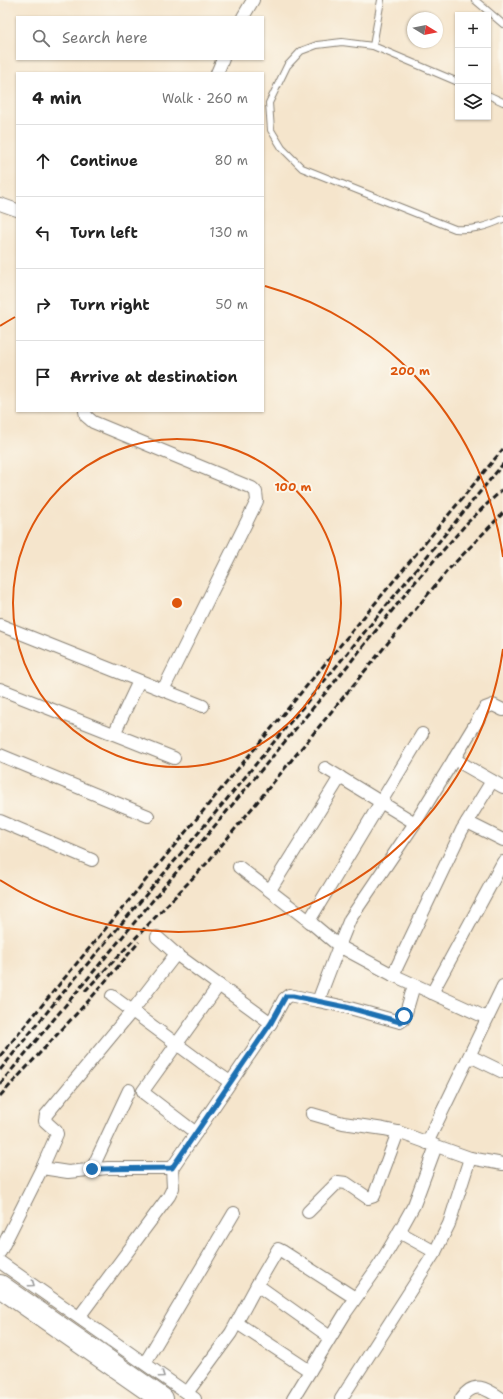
<!DOCTYPE html>
<meta charset="utf-8">
<style>
body{margin:0;font-family:"Shantell Sans",sans-serif;background:#f6f6f6;color:#222}
.controls{position:absolute;right:12px;top:12px;display:grid;overflow:hidden;border-radius:0px;box-shadow:0 1px 3px #0004}
.controls button{width:36px;height:36px;display:grid;place-items:center;padding:0;border:0;border-bottom:1px solid #e0e0e0;background:#fff;color:#222;font:20px sans-serif}
.compass{position:absolute;left:407px;top:12px;width:36px;height:36px;border-radius:50%;background:#fff;box-shadow:0 1px 3px #0004;rotate:100deg}
.stop{position:absolute;width:12px;height:12px;margin:-9px;border:3px solid #1f6fb2;border-radius:50%;background:#fff}
.stop.end{background:#1f6fb2;border-color:#fff;box-shadow:0 1px 4px #0008}
.list{margin:0;padding:0;list-style:none}
h2{display:flex;justify-content:space-between;align-items:center;height:52px;margin:0;padding:0 16px;font-size:17px}
h2 small{font-size:13px;font-weight:400;color:#767676}
.list li{display:grid;grid-template-columns:26px 1fr auto;gap:12px;align-items:center;box-sizing:border-box;height:72px;padding:0 16px;border-top:1px solid #e0e0e0}
.list b{display:block;font-size:15px;white-space:nowrap}
.list em{font-size:13px;font-style:normal;color:#767676}
.icon{flex:none;width:22px;height:22px;fill:none;stroke:currentColor;stroke-width:2;stroke-linecap:round;stroke-linejoin:round}
.map{position:relative;flex:none;width:503px;height:1399px;overflow:hidden}
.search{position:absolute;background:#fff;box-shadow:0 1px 3px #0004;left:16px;top:16px;width:248px;height:44px;display:flex;align-items:center;gap:10px;box-sizing:border-box;padding:0 14px;border-radius:0px;color:#767676;font-size:15px}
.panel{position:absolute;background:#fff;box-shadow:0 1px 3px #0004;left:16px;top:72px;width:248px;height:340px;border-radius:0px}
.map>svg:first-child{display:block}
</style>
<div class="map">
<svg width="503" height="1399" viewBox="0 0 503 1399">
<rect width="100%" height="100%" fill="#fbf7ec"/>
<filter id="ink" filterUnits="userSpaceOnUse"><feTurbulence type="fractalNoise" baseFrequency=".025" numOctaves="2"/><feDisplacementMap in="SourceGraphic" scale="8" xChannelSelector="R" yChannelSelector="G"/><feConvolveMatrix kernelMatrix="1 2 1 2 8 2 1 2 1" color-interpolation-filters="sRGB"/></filter>
<filter id="wash" filterUnits="userSpaceOnUse"><feTurbulence type="fractalNoise" baseFrequency=".012" numOctaves="4" result="noise"/><feDisplacementMap in="SourceGraphic" scale="16" xChannelSelector="R" yChannelSelector="G"/><feGaussianBlur stdDeviation="0.9" result="paint"/><feColorMatrix in="noise" values="0 0 0 0 0 0 0 0 0 0 0 0 0 0 0 0 0 1.4 0 .05"/><feComposite in="paint" operator="in"/></filter>
<g filter="url(#wash)">
<rect width="100%" height="100%" fill="#f5e5cc"/>
</g>
<g filter="url(#ink)">
<g fill="none" stroke-linecap="round" stroke-linejoin="round">
<g stroke="#888074" stroke-width="8">
<g id="lane">
<polyline points="475,0 503,24"/>
<polyline points="373,46 381,0"/>
<path d="M458 82 373 46 342 42 317 45 301 51 287 66 269 103 271 130 282 148 302 168 455 229C474 230 486 227 503 219"/>
<polyline points="488,95 503,102"/>
</g>
</g>
<g stroke="#888074" stroke-width="14">
<g id="street">
<polyline points="243,17 253,0"/>
<polyline points="217,73 223,59"/>
<polyline points="0,204 17,210"/>
<polyline points="85,411 86,416 93,422 252,488 256,492 257,501 163,690"/>
<polyline points="0,625 203,706"/>
<polyline points="0,689 174,758"/>
<polyline points="503,710 493,705 485,708 454,759 503,787"/>
<polyline points="114,734 139,681"/>
<polyline points="0,755 148,816"/>
<polyline points="454,759 415,823 350,919 339,946 393,975 487,1018"/>
<polyline points="325,768 415,823"/>
<polyline points="0,821 92,860"/>
<polyline points="467,822 503,840"/>
<polyline points="239,867 309,921 339,946 318,1001 346,1007 400,1022 403,1020 405,1016 414,985"/>
<polyline points="270,890 300,842 340,777"/>
<polyline points="309,921 422,734"/>
<polyline points="157,937 176,954 271,1023"/>
<polyline points="393,975 462,830 492,781"/>
<polyline points="432,993 503,862"/>
<polyline points="112,996 201,1062 230,1082"/>
<polyline points="470,1056 503,1072"/>
<polyline points="312,1114 343,1123 384,1129 398,1132 470,1158 503,1164"/>
<polyline points="196,1133 145,1094 143,1091 219,985"/>
<polyline points="427,1143 503,986"/>
<polyline points="42,1168 57,1134 56,1131 45,1121 46,1115 132,1011 176,954"/>
<polyline points="92,1169 129,1090"/>
<polyline points="308,1212 338,1182 346,1183 368,1198 374,1196 398,1132"/>
<polyline points="399,1232 435,1252"/>
<polyline points="0,1252 42,1168 68,1172 108,1168 172,1168 271,1023 284,999 289,995 318,1001"/>
<polyline points="0,1262 195,1399"/>
<polyline points="257,1285 330,1337"/>
<polyline points="79,1317 169,1196 173,1188 172,1168"/>
<polyline points="237,1323 310,1371"/>
<polyline points="145,1363 234,1213"/>
<polyline points="187,1393 231,1333 257,1285 278,1249 282,1251 355,1298"/>
<polyline points="293,1399 346,1312 380,1264 399,1232 414,1205 436,1146"/>
<polyline points="341,1399 435,1252 449,1224 470,1158"/>
<path d="M461 1399C474 1380 486 1388 502 1399"/>
</g>
</g>
<g stroke="#888074" stroke-width="24">
<polyline id="highway" points="0,1286 162,1399"/>
</g>
<use href="#lane" stroke="#fff" stroke-width="6"/>
<use href="#street" stroke="#fff" stroke-width="12"/>
<use href="#highway" stroke="#fff" stroke-width="22"/>
<g stroke="#1c1c1c" stroke-width="3" stroke-dasharray="6 3" stroke-linecap="butt">
<polyline points="85,991 207,863 447,571 503,513"/>
<polyline points="0,1056 503,449"/>
<polyline points="0,1070 56,1001 227,799 503,464"/>
<polyline points="0,1084 332,685 416,581 468,522 503,489"/>
<polyline points="0,1096 91,998 139,942"/>
</g>
</g>
<defs><path id="oneway-chevron" d="M-2-3.5L2.5 0L-2 3.5" fill="none" stroke-width="1.6" stroke-linecap="round" stroke-linejoin="round"/></defs>
<g stroke="#999">
<use href="#oneway-chevron" transform="translate(32 1284) rotate(35)"/>
<use href="#oneway-chevron" transform="translate(162 1375) rotate(35)"/>
</g>
</g>
<g fill="none" stroke-linecap="round" stroke-linejoin="round" filter="url(#ink)">
<polyline stroke="#1f6fb2" stroke-width="5" points="92,1169 172,1168 271,1023 286,996 293,996 346,1007 400,1022 403,1020 404,1016"/>
</g>
<g fill="none" stroke="#de560d" stroke-width="2">
<circle cx="177" cy="603" r="164"/>
<path d="M503 649A329 329 0 0 1 0 880M0 326A329 329 0 0 1 15 317M265 286A329 329 0 0 1 503 557"/>
</g>
<circle cx="177" cy="603" r="6" fill="#de560d" stroke="#fbf7ec" stroke-width="2"/>
<g font-size="12" text-anchor="middle" font-weight="bold" fill="#de560d" stroke="#fbf7ec" stroke-width="4" stroke-linejoin="round" paint-order="stroke">
<text x="410" y="375">200 m</text>
<text x="293" y="491">100 m</text>
</g>
</svg>
<div class="controls">
<button>+</button>
<button>−</button>
<button><svg class="icon" aria-label="layers" viewBox="0 0 24 24"><path d="M12 4l9 5-9 5-9-5zM3 14l9 5 9-5"/></svg></button>
</div>
<svg class="compass" viewBox="-18 -18 36 36"><path d="M0-13l5 13h-10z" fill="#e53935"/><path d="M0 13l5-13h-10z" fill="#767676"/></svg>
<div class="stop" style="left:404px;top:1016px"></div>
<div class="stop end" style="left:92px;top:1169px"></div>
<div class="search"><svg class="icon" aria-label="search" viewBox="0 0 24 24"><circle cx="10" cy="10" r="6"/><path d="M15 15l6 6"/></svg>Search here</div>
<section class="panel">
<h2>4 min<small>Walk · 260 m</small></h2>
<ul class="list">
<li><svg class="icon" aria-label="ahead" viewBox="0 0 24 24"><path d="M12 20V5M6 11l6-6 6 6"/></svg><div><b>Continue</b></div><em>80 m</em></li>
<li><svg class="icon" aria-label="left" viewBox="0 0 24 24"><path d="M17 20v-9H6M10 6l-5 5 5 5"/></svg><div><b>Turn left</b></div><em>130 m</em></li>
<li><svg class="icon" aria-label="right" viewBox="0 0 24 24"><path d="M7 20v-9h11M14 6l5 5-5 5"/></svg><div><b>Turn right</b></div><em>50 m</em></li>
<li><svg class="icon" aria-label="arrive" viewBox="0 0 24 24"><path d="M6 21V4h12l-3 4 3 4H6"/></svg><div><b>Arrive at destination</b></div></li>
</ul>
</section>
</div>
